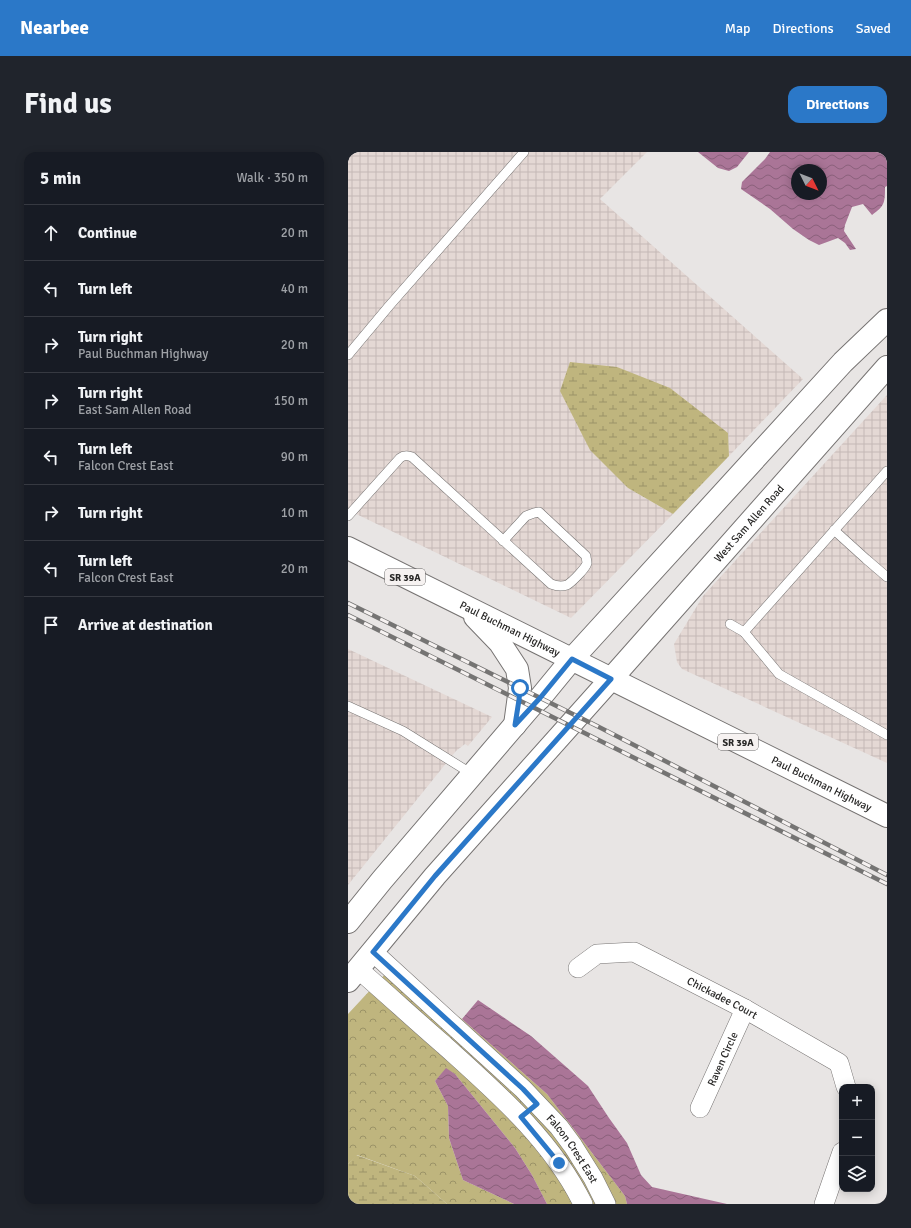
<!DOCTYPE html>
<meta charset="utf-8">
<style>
body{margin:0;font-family:Signika,sans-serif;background:#20242c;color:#f1f3f6}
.controls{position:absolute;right:12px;bottom:12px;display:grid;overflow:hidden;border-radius:8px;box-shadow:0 2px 10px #0003}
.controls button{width:36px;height:36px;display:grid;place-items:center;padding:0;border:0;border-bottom:1px solid #363941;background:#171b24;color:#f1f3f6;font:20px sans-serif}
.compass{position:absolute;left:443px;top:12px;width:36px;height:36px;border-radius:50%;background:#171b24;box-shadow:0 2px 10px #0003;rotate:132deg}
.stop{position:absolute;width:12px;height:12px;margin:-9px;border:3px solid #2b78c8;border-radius:50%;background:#fff}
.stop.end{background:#2b78c8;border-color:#fff;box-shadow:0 1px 4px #0008}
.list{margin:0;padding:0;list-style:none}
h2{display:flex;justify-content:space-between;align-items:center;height:52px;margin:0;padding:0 16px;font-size:17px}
h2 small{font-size:13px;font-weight:400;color:#9ea1a6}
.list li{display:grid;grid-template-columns:26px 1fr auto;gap:12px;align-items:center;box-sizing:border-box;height:56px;padding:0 16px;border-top:1px solid #363941}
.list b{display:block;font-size:15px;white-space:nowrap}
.list p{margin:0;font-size:13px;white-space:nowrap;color:#9ea1a6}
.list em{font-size:13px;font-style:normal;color:#9ea1a6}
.icon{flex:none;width:22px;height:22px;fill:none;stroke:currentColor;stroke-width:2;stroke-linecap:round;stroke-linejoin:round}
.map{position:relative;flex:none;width:539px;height:1052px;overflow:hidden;border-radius:12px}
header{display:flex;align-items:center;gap:24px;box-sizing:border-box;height:56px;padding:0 20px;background:#2b78c8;color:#fff}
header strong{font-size:19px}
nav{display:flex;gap:22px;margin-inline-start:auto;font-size:14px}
.intro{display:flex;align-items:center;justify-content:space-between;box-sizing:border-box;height:96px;padding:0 24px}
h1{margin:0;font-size:28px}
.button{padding:10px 18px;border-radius:12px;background:#2b78c8;color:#fff;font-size:14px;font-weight:700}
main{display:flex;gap:24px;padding:0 24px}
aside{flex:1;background:#171b24;border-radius:12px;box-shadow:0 2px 10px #0003}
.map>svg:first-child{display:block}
</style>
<header>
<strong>Nearbee</strong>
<nav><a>Map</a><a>Directions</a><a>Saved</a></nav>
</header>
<div class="intro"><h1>Find us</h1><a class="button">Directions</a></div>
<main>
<aside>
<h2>5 min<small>Walk · 350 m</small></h2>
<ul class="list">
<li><svg class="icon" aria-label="ahead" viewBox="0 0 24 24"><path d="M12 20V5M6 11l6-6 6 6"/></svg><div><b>Continue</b></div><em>20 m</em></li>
<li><svg class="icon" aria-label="left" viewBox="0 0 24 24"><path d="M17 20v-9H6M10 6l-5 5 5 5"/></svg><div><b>Turn left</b></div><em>40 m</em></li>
<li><svg class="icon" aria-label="right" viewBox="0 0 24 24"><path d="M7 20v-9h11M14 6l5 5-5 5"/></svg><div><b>Turn right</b><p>Paul Buchman Highway</p></div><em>20 m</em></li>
<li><svg class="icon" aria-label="right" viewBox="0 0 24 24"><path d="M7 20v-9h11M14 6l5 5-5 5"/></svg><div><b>Turn right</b><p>East Sam Allen Road</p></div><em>150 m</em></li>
<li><svg class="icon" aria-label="left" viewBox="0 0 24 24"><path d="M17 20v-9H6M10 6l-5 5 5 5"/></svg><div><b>Turn left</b><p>Falcon Crest East</p></div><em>90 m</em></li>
<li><svg class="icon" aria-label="right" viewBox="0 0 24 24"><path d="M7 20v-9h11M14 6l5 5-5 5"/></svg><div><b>Turn right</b></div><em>10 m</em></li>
<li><svg class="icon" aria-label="left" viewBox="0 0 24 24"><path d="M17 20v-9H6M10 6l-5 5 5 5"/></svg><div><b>Turn left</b><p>Falcon Crest East</p></div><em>20 m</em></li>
<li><svg class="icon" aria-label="arrive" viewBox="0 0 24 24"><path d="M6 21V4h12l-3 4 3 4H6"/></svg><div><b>Arrive at destination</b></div></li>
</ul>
</aside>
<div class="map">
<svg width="539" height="1052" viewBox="0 0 539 1052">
<defs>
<pattern id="industrial-grid" width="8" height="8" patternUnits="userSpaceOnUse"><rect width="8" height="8" fill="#e4d8d4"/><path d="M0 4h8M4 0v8" fill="none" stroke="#c4b9b6"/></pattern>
<pattern id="wetland-marsh" width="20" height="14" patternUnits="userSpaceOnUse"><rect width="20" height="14" fill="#bfb57e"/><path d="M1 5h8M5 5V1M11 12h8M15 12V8" fill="none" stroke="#9b9367"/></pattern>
<pattern id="park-crowns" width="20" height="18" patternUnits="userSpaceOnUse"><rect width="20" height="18" fill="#bfb57e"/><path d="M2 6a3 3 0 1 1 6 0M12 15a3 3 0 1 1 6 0" fill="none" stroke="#9b9367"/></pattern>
<pattern id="water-waves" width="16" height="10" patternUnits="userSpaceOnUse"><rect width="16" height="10" fill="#aa7597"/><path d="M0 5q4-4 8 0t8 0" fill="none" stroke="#8a607b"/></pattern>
</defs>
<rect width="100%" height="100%" fill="#e8e5e4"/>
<g fill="url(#industrial-grid)">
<polygon points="0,0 299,0 252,47 455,227 381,304 380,281 280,336 325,362 223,466 0,358"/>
<polygon points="539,243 539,611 334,517 329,510 326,492 355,444"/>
<polygon points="0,497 144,565 120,594 117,592 108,599 0,733"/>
</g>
<g fill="url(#wetland-marsh)">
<polygon points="222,210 269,215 322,236 380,281 381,304 325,362 280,336 242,298 212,239"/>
<polygon points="8,1003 67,1024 99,1052 0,1052 0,1012"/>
</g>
<polygon fill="url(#park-crowns)" points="39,820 114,867 199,942 277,1044 279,1052 199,1052 184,1023 167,996 107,922 98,917 87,929 100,954 101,986 115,1028 166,1052 99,1052 67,1024 9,1003 0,1012 0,862"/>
<g fill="url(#water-waves)" fill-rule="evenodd">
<polygon points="350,0 401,0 389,15 381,19 370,16"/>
<path d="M422 0H535L539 4V34L537 35C537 50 537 54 524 63L515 52 504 55 497 73 496 79 508 97 502 98 497 91 490 86 471 93 461 88 445 77 422 57 393 37 394 30 417 7ZM449 18H473V42H449Z"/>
<polygon points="130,848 183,884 240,934 261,966 279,991 293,1023 304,1035 379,1052 279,1052 277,1044 199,942 114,867"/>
<polygon points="98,916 107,922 167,996 184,1023 199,1052 166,1052 115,1028 101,986 100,954 87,929"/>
</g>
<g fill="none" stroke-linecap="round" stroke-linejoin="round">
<g stroke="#767372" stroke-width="10">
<g id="service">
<polyline points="0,203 41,154 176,0"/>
<polyline points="539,319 396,480 431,522 539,583"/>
<path d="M0 364 52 306C56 303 59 303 64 305L203 432C208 434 213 435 219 433 224 430 238 416 239 411 239 409 238 406 238 404L191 360 186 361 178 364 155 389"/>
<polyline points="486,378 518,407 539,425"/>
<polyline points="382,472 396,480"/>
<polyline points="0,554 55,579 124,622"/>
</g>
</g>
<g stroke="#767372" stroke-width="20">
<g id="minor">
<path id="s1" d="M25 800 175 937 211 975 225 994 245 1026 258 1052"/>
<path id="s2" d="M230 816 249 802 286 800 397 857 491 911 498 935"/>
<path d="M10 817C39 842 67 868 96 893 148 940 204 988 235 1052"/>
<path id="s3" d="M352 956 397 857"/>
<polyline points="476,1052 494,1000"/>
</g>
</g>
<g stroke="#767372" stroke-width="24">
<g id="tertiary">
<polyline points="224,507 495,210 539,168"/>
<path id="s4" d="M263 527 539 215"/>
</g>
</g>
<g stroke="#767372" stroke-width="24">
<g id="primary">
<path id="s5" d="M0 396 539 664"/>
<polyline points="127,465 152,491 169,517 172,536 167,573"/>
<polyline points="0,770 34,728 183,554 192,546 224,507"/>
<polyline points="0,829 87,724 263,527"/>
</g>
</g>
<use href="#service" stroke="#fff" stroke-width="9"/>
<use href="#minor" stroke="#fff" stroke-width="19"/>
<use href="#tertiary" stroke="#fff" stroke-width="22"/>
<use href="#primary" stroke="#fff" stroke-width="22"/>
<g stroke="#757473" stroke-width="4.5">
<g id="rail">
<polyline points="0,451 249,574 539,723"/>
<polyline points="0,463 539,732"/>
</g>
</g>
<use href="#rail" stroke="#f6f2f1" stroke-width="3" stroke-dasharray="9" stroke-linecap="butt"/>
</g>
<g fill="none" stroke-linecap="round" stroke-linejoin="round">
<polyline stroke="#2b78c8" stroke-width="5" points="172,536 171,548 167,573 192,546 224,507 263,527 87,724 25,800 175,937 189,952 173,965 211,1011"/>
</g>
<g text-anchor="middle" stroke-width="3" stroke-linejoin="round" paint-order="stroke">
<g fill="#f6f2f1" stroke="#666564" stroke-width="1">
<rect x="37" y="417" width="40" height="16" rx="3"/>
<rect x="370" y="582" width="40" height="16" rx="3"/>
</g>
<g font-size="10" font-weight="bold" fill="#292827">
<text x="57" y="429">SR 39A</text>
<text x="390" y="594">SR 39A</text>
</g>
<g font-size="11" fill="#292827" stroke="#f6f2f1">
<text dy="4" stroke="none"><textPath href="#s4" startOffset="208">West Sam Allen Road</textPath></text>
<text dy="4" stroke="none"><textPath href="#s5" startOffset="181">Paul Buchman Highway</textPath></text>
<text dy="4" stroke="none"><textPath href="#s5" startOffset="529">Paul Buchman Highway</textPath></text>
<text dy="4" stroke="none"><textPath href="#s2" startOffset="160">Chickadee Court</textPath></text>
<text dy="4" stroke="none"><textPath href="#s3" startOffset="54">Raven Circle</textPath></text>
<text dy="4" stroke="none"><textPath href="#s1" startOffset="281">Falcon Crest East</textPath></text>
</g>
</g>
</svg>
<div class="controls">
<button>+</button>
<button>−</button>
<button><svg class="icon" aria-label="layers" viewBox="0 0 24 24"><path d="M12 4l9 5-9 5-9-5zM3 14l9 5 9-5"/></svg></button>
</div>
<svg class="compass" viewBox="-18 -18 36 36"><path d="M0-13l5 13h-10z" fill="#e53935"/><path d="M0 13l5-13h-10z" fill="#9ea1a6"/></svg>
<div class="stop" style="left:172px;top:536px"></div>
<div class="stop end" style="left:211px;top:1011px"></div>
</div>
</main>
